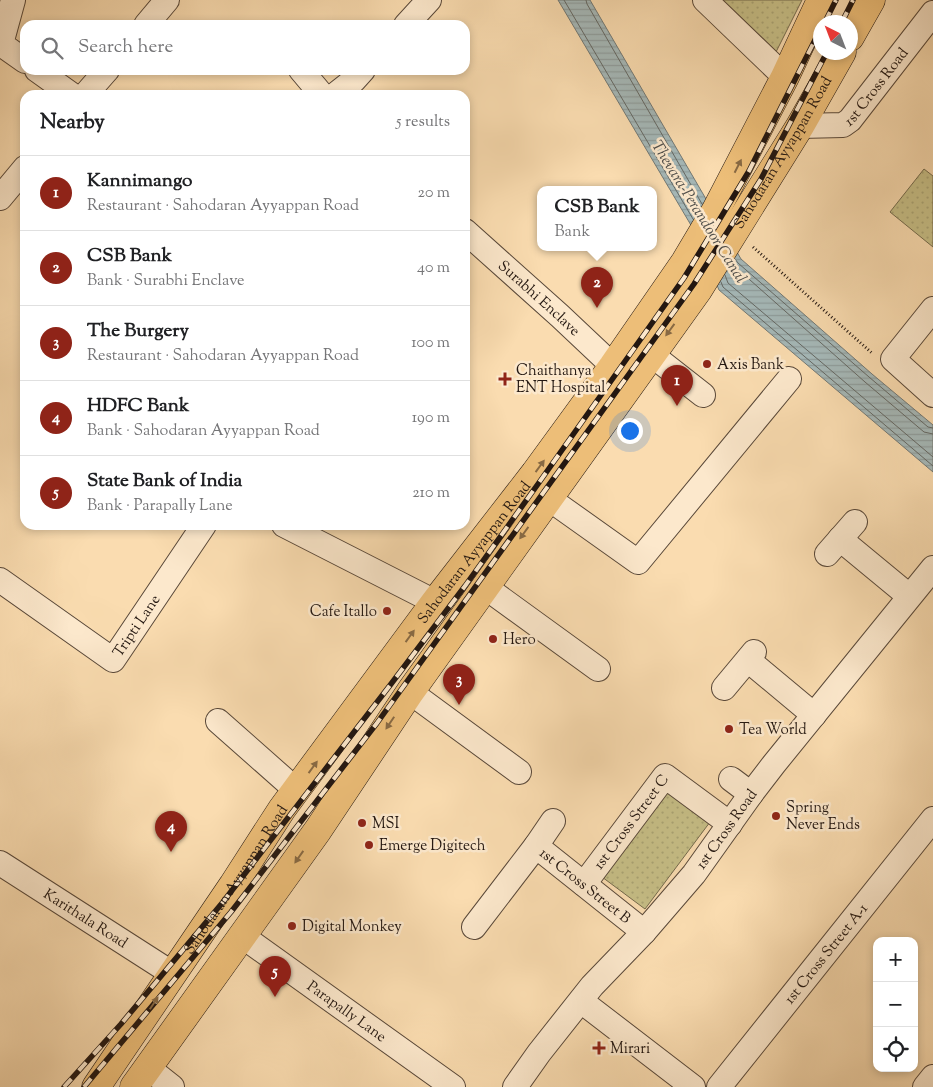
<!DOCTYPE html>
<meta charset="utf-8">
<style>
body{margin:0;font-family:"Sorts Mill Goudy",serif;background:#f6f6f6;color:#202124}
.controls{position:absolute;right:15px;bottom:15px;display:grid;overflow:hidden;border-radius:10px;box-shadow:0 2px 8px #0003}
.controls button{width:45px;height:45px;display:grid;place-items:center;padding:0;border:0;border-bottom:1px solid #e0e0e0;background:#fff;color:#202124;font:25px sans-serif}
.compass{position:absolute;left:813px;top:15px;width:45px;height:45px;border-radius:50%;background:#fff;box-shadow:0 2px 8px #0003;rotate:318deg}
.you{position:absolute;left:629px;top:430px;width:18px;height:18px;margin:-12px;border:4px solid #fff;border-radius:50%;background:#1a73e8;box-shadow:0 0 0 8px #1a73e833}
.badge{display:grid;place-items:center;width:32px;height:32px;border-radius:50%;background:#8f2418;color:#fff;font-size:16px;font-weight:700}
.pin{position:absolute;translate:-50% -41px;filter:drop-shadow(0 1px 2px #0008)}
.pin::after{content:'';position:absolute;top:26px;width:18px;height:15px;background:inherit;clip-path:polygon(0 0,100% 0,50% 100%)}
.popup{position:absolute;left:537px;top:186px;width:120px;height:65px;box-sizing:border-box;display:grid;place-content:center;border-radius:10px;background:#fff;filter:drop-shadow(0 1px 4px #0005);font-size:16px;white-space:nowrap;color:#757577}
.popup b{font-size:19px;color:#202124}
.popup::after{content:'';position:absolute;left:50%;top:100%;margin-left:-10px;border:10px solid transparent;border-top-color:#fff}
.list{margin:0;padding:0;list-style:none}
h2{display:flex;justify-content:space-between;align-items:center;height:65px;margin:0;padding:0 20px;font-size:21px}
h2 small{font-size:16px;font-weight:400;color:#757577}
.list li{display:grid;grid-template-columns:32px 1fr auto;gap:15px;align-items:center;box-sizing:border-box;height:75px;padding:0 20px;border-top:1px solid #e0e0e0}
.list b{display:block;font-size:19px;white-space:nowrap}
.list p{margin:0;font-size:16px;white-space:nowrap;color:#757577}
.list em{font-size:16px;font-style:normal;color:#757577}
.icon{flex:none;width:28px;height:28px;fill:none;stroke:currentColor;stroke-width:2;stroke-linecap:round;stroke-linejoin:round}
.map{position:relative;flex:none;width:933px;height:1087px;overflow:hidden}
.search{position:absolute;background:#fff;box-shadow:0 2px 8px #0003;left:20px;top:20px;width:450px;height:55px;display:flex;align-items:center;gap:12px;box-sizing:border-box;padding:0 18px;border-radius:15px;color:#757577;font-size:19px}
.panel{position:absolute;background:#fff;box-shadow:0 2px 8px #0003;left:20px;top:90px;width:450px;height:440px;border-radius:15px}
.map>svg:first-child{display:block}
</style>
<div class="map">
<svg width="933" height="1087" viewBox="0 0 933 1087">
<defs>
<pattern id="grass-dots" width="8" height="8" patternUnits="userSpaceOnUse" patternTransform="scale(1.25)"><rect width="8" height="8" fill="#c6be86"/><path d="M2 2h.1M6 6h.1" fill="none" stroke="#aaa373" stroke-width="1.8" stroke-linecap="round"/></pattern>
<pattern id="water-rules" width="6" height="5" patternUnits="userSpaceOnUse" patternTransform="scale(1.25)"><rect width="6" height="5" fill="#a5b8b8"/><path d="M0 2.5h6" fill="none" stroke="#8e9d9d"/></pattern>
</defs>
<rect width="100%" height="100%" fill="#fadcb0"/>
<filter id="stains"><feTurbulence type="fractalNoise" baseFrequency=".004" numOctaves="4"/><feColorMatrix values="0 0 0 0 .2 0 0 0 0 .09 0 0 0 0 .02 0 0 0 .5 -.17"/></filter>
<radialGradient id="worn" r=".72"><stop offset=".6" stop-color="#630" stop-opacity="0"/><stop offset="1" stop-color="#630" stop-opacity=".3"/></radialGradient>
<g fill="url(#grass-dots)" stroke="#746a4c">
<polygon points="721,0 802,0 776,52"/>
<polygon points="924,169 933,176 933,247 890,212"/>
<polygon points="666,784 713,818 645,909 598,874"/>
</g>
<polygon fill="url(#water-rules)" stroke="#717875" points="558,0 590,0 741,259 872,374 933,425 933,472 719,290 695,232"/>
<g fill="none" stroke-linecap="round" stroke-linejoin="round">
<g stroke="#646864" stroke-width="1">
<polyline points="564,0 693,219"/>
<polyline points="586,0 587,4 702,204"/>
<polyline points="735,259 738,263 869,377 928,427 933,428"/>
<polyline points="732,264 865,382 924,432 933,434"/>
<polyline points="725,275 728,283 933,457"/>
<polyline points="721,282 723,287 933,466"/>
</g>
<g stroke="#594839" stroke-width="26">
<g id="minor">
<polyline points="13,0 1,44 25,61"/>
<polyline points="705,0 785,77"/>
<polyline points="146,25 167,0"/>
<polyline points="406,25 429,0"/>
<polyline points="37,70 72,95"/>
<polyline points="301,70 322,95"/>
<polyline points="85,95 107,70"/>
<polyline points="335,95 354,80 363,70"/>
<path id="s1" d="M800 126 843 125 850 120 933 13"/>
<polyline points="0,198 25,168"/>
<path id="s2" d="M465 231 560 316 613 366"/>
<polyline points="933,309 893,359 933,395"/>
<polyline points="652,355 703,395"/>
<polyline points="548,498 638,562 789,379"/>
<polyline points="284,525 435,602"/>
<polyline points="840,539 909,596"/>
<polyline points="827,554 855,522"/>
<path id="s3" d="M0 580 113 660 204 525"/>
<polyline points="485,587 598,669"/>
<polyline points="748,660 814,715"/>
<polyline points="724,688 754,652"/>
<polyline points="410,692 519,772"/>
<polyline points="218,721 296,790"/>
<polyline points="731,779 751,794"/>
<polyline points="536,846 553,821"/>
<path id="s4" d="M0 863 173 974"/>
<path id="s5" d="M584 884 665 776 730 824"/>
<path id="s6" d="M474 927 536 846 644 932"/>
<path id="s7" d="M242 936 453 1087"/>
<polyline points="581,1001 693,1087"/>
<polyline points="148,1068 172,1087"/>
<path id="s8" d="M515 1087 539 1053 592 986 644 932 694 874 751 794 774 764 933 568"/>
<path id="s9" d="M719 1087 933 819"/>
<polyline points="925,1087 933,1077"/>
</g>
</g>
<g stroke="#231711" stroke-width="29">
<g id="major">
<polyline points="850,37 871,0"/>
<path id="s10" d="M96 1087 233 885 282 809 435 602 535 473 613 366 685 262 716 210 785 77 821 0"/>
<path id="s11" d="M134 1087 318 830 410 692 698 290 800 126 842 52"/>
</g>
</g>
<polyline stroke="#231711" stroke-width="3" stroke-dasharray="1 2.5" stroke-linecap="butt" points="753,247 873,354"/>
<use href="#minor" stroke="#fce8cc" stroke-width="24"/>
<use href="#major" stroke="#edbe78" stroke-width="28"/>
<g stroke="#231711" stroke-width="5.5">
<g id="rail">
<polyline points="825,22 836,0"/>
<polyline points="842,22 853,0"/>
<polyline points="64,1087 121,1024 223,902 391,684 465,586 538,484 684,278 749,171 820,30"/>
<polyline points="84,1087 231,912 377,723 694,284 761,179 827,52"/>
</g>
</g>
<use href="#rail" stroke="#fce8cc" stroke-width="4" stroke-dasharray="11" stroke-linecap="butt"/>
</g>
<defs><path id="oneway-solid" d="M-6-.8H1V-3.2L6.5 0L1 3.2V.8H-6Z" transform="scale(1.25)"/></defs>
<g fill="#886a44">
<use href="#oneway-solid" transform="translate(738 166) rotate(-63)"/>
<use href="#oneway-solid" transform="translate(670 330) rotate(126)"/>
<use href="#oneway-solid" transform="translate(540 466) rotate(-54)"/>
<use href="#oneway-solid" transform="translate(524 533) rotate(126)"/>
<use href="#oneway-solid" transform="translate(410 636) rotate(-54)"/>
<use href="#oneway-solid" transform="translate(390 723) rotate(124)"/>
<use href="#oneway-solid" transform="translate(313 767) rotate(-54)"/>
<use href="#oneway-solid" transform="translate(299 857) rotate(125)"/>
<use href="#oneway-solid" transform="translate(154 1003) rotate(-56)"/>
</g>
<g fill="#8f2418" stroke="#fce8cc" stroke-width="2">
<circle cx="707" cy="364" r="5"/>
<path d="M502.5 371.5h5v5h5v5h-5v5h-5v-5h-5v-5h5z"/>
<circle cx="387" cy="611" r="5"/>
<circle cx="493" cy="639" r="5"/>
<circle cx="729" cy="729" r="5"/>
<circle cx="776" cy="816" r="5"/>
<circle cx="362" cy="823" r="5"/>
<circle cx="369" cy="845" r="5"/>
<circle cx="292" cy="926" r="5"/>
<path d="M596.5 1040.5h5v5h5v5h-5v5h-5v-5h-5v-5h5z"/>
</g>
<g text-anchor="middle" stroke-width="5" stroke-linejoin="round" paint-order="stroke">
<g font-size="15" fill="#231711" stroke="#fce8cc">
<text dy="5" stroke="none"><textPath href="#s1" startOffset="94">1st Cross Road</textPath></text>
<text dy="5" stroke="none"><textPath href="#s11" startOffset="1138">Sahodaran Ayyappan Road</textPath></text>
<text dy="5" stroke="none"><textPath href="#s2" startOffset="100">Surabhi Enclave</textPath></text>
<text dy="5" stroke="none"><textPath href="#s10" startOffset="655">Sahodaran Ayyappan Road</textPath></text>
<text dy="5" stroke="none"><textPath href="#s3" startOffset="180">Tripti Lane</textPath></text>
<text dy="5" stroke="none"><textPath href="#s5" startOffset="78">1st Cross Street C</textPath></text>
<text dy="5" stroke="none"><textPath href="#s8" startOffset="334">1st Cross Road</textPath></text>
<text dy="5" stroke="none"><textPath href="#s10" startOffset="250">Sahodaran Ayyappan Road</textPath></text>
<text dy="5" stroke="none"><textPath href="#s6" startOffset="165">1st Cross Street B</textPath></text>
<text dy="5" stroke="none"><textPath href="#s4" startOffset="102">Karithala Road</textPath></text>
<text dy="5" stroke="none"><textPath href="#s9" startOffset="171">1st Cross Street A-1</textPath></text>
<text dy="5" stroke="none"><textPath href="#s7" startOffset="129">Parapally Lane</textPath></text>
</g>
<g font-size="15" fill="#231711" stroke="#fce8cc" text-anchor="start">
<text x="717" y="369">Axis Bank</text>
<text x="516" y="375">Chaithanya<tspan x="516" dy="17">ENT Hospital</tspan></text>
<text x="377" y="616" text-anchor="end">Cafe Itallo</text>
<text x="503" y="644">Hero</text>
<text x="739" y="734">Tea World</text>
<text x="786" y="812">Spring<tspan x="786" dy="17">Never Ends</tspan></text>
<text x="372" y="828">MSI</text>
<text x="379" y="850">Emerge Digitech</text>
<text x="302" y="931">Digital Monkey</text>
<text x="610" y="1053">Mirari</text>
</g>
<g font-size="16" font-style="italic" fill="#504f4b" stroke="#fce8cc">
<text transform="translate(700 211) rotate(58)" y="6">Thevara-Perandoor Canal</text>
</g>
</g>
<rect width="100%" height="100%" filter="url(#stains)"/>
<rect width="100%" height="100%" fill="url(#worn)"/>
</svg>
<div class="controls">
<button>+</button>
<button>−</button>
<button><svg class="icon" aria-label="locate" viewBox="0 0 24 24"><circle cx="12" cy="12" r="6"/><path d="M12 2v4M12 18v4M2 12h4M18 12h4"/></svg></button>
</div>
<svg class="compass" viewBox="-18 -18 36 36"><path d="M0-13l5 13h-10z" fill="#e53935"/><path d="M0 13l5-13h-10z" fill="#757577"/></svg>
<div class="you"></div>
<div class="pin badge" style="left:677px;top:406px">1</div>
<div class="pin badge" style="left:597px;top:308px">2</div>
<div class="popup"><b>CSB Bank</b>Bank</div>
<div class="pin badge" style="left:459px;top:705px">3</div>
<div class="pin badge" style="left:171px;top:852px">4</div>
<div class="pin badge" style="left:275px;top:997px">5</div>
<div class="search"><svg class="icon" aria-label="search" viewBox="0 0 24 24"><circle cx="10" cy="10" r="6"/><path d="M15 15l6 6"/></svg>Search here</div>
<section class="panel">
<h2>Nearby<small>5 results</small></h2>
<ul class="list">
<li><span class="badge">1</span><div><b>Kannimango</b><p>Restaurant · Sahodaran Ayyappan Road</p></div><em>20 m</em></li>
<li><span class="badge">2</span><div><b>CSB Bank</b><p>Bank · Surabhi Enclave</p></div><em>40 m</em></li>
<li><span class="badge">3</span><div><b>The Burgery</b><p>Restaurant · Sahodaran Ayyappan Road</p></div><em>100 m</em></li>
<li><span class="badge">4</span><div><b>HDFC Bank</b><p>Bank · Sahodaran Ayyappan Road</p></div><em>190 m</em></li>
<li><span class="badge">5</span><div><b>State Bank of India</b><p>Bank · Parapally Lane</p></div><em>210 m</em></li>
</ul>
</section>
</div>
